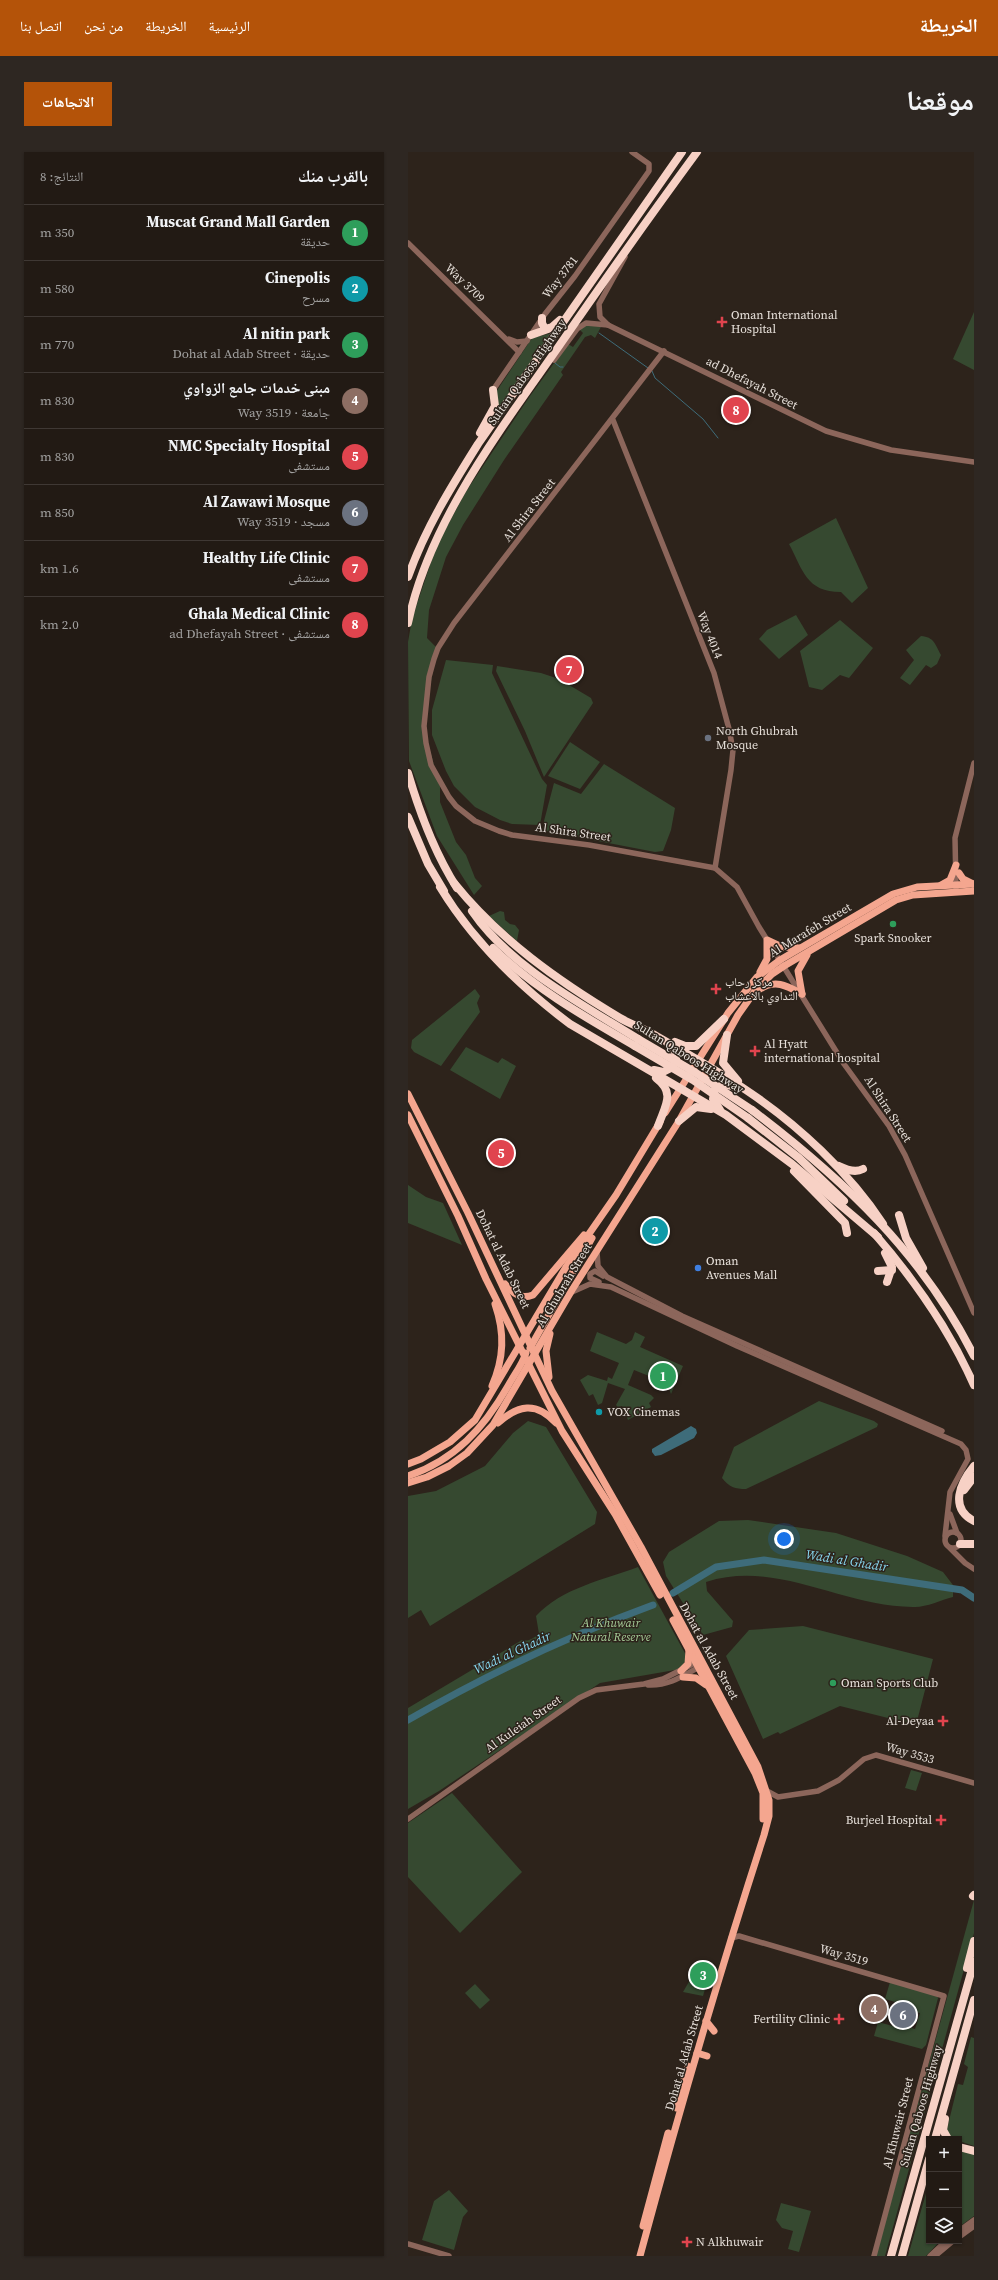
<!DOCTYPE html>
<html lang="ar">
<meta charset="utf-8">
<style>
body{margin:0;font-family:"Source Serif 4","Noto Naskh Arabic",serif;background:#2e2722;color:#f1f3f6;direction:rtl}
.controls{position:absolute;right:12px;bottom:12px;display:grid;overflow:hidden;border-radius:0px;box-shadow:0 1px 3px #0004}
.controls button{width:36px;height:36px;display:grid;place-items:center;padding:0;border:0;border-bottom:1px solid #3f3834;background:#221a14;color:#f1f3f6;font:20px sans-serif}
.you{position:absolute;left:376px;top:1387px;width:14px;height:14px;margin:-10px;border:3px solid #fff;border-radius:50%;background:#1a73e8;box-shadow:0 0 0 6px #1a73e833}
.badge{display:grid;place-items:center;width:26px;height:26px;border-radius:50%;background:#b45309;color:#fff;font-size:13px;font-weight:700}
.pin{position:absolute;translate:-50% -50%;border:2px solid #fff;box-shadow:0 1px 4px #0006}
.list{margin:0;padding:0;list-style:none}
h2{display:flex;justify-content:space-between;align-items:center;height:52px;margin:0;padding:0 16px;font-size:17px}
h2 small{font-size:13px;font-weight:400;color:#a2a1a0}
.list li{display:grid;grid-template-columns:26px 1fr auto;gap:12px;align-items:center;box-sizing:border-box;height:56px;padding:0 16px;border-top:1px solid #3f3834}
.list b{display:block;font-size:15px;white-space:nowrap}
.list p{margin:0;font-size:13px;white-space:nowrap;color:#a2a1a0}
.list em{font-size:13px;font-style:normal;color:#a2a1a0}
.icon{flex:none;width:22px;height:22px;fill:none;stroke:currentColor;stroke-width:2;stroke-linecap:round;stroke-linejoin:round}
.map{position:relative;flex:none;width:566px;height:2104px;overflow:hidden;direction:ltr;border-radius:0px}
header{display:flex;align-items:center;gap:24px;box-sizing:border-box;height:56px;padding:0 20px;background:#b45309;color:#fff}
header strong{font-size:19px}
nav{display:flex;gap:22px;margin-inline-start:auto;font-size:14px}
.intro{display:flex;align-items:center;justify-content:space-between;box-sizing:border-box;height:96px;padding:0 24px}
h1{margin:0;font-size:28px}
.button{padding:10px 18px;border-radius:0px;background:#b45309;color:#fff;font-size:14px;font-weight:700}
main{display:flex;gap:24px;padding:0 24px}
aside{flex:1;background:#221a14;border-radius:0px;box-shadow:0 1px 3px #0004}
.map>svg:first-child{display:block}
</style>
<header>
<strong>الخريطة</strong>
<nav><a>الرئيسية</a><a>الخريطة</a><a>من نحن</a><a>اتصل بنا</a></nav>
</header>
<div class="intro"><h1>موقعنا</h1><a class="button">الاتجاهات</a></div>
<main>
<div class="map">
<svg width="566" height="2104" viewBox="0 0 566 2104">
<rect width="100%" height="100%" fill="#2d231b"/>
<g fill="#364930">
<polygon points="566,160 566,218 545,207"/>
<polygon points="178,172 194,173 187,186 183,183 177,185 153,220 155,223 96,308 55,373 38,405 21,458 19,486 29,496 15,574 32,634 32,650 48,690 58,703 67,726 74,734 66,743 29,684 1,609 0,490 4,467 28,395 57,341 122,244 160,192 165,195 175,181 171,177"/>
<polygon points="144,181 91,257 88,240 124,186"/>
<path d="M428 366 460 436 444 451 433 440C398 440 395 418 381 392Z"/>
<polygon points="388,463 400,483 371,507 351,487 359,478"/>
<polygon points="432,468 465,496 441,526 432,523 414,538 401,535 392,499"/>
<path d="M513 484C526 485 527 492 533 503L529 512 523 516 518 513 502 533 492 526 506 508 498 498Z"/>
<polygon points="38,508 85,513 84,521 134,627 139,633 132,673 104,672 92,668 67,655 46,634 38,619 24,583 24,558"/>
<polygon points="89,514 133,521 151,527 183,546 185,551 136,625 117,579 88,519"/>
<polygon points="162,590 192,610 172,637 140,624"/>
<polygon points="196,612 267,656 263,678 255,699 247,700 138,679 136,669 146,631 173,642"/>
<polygon points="92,759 96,760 97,768 102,772 107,773 111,778 109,789 81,764"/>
<polygon points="67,837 72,844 69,851 72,860 33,914 6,900 3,896 4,888"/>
<polygon points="58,895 90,911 94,906 108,914 92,947 42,918"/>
<polygon points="0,1033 18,1045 35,1051 54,1093 0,1071"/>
<polygon points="189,1180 218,1192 224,1188 227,1180 237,1185 232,1195 275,1214 263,1242 259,1231 250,1230 251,1228 226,1218 220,1233 243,1243 246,1246 241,1251 243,1255 220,1268 214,1254 210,1255 208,1253 217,1237 200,1231 194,1251 190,1253 185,1242 181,1244 172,1228 180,1223 199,1229 200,1225 204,1227 211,1211 182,1199"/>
<path d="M411 1249 466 1269 470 1272 469 1275 338 1337C327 1337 321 1335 314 1326L326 1295Z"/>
<polygon points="120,1269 138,1275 189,1360 187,1372 22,1474 13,1458 0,1466 0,1344 28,1339 77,1314 105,1281"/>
<path d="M340 1368 428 1381 499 1404 535 1420 545 1433V1445C533 1448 519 1455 507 1455 435 1456 370 1407 298 1430L299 1439 325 1469 324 1475 295 1483 258 1424 255 1410 261 1400 311 1369Z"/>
<path d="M230 1415 279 1505 274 1515 267 1518 192 1531 31 1639 0 1657V1556L114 1488C121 1490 125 1486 131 1482L128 1464C154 1436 195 1428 230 1415Z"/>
<polygon points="395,1474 525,1507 508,1573 432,1554 372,1582 370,1580 355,1587 318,1504 341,1478"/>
<polygon points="503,1618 514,1621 508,1639 497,1636"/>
<polygon points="44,1641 114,1720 52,1781 0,1725 0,1671"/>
<polygon points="566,1748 566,1781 477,2104 468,2104"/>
<polygon points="305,1810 295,1844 275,1840 282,1828"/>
<polygon points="482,1830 529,1843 530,1846 518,1893 514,1897 466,1884 470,1870 496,1877 497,1874 507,1877 512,1861 503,1859 504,1855 477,1847"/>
<polygon points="67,1832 82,1848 72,1857 57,1841"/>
<polygon points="563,1885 566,1886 566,1994 551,1989 551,1987 544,1987 538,1981 550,1932 555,1933 560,1915 556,1912"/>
<polygon points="551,1998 566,2002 566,2064 551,2075"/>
<polygon points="521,2031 521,2089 532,2089 518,2104 500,2104"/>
<polygon points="41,2038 60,2059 55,2065 46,2098 14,2088 26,2049"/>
<polygon points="373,2051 403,2059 391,2100 380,2097 385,2079 374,2076 368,2068"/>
</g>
<polygon fill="#3e6c7a" points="283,1274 288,1277 289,1281 286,1286 253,1303 247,1304 244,1300 244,1297"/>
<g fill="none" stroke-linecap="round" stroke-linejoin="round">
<g stroke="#3e6c7a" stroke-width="1">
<polyline points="191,181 240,216"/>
<polyline points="147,211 152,215 155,215"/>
<polyline points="244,219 247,226 295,267 310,286"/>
</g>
<g stroke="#3e6c7a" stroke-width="7">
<polyline points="265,1441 308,1415 356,1408 554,1438 566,1446"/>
<path d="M0 1568C78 1523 160 1484 245 1453"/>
</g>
<g stroke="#8c665b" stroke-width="5.5">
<polyline points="0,91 111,200"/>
<polyline points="217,105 191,152 192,165 200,173 418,279 483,298 566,310"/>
<polyline points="101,187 109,190 119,189"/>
<polyline points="256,199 46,471 30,496 26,507 21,525 16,574 18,591 23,613 41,645 48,654 67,669 91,679 104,683 181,693 307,716 329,735 351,775 436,912 481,974 497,1003 566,1161"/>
<polyline points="146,208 169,177 178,171 200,173"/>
<polyline points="85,238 137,162 167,124 241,19 241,12 224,0"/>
<polyline points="205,268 306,521 321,577 325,598 323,618 307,716"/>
<polyline points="548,736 547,686 566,611"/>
<polyline points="189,1100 190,1114 199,1125 274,1164 534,1279"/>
<polyline points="191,1130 182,1126 182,1122 187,1119 195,1124"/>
<polyline points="164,1140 182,1132 203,1135 329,1194 553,1292 558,1298 560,1307 542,1340 537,1384"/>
<polyline points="542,1362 549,1381"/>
<circle cx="545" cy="1388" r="8"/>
<polyline points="542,1396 557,1411 566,1417"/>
<path d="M240 1533C261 1534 275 1524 293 1514"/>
<polyline points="359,1639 370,1645 410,1639 431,1628 456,1607 468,1603 566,1631"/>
<polyline points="0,1667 171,1546 188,1538 236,1532 255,1527 291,1509"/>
<polyline points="323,1786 331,1784 536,1844 466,2104"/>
<polyline points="551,2079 566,2068"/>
<polyline points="551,2085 566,2074"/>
<polyline points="0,2092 41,2104"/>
<polyline points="522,2104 538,2089"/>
<polyline points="527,2104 545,2089"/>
</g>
<g stroke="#f4a68f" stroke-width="7">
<polyline points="551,721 555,727 565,732"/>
<polyline points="533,733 542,728 548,713"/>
<polyline points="352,820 359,807 359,788 374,795 391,796"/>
<path d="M352 837C368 827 379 834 394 842"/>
<polyline points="394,842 390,819 399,803"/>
<path d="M0 942 60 1061 144 1239 233 1395 350 1615 361 1648V1664L356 1683C311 1822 270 1963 232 2104"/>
<polyline points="257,961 320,861 349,825 372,808 485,742 509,735 566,732"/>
<polyline points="0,963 50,1064 78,1127 154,1279 207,1362 252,1443"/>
<path d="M97 1132C105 1141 112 1148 125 1143L176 1083"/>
<polyline points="122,1196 184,1086"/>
<polyline points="141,1225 138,1199 142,1182"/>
<path d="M84 1234C96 1206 97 1181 87 1152"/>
<path d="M90 1271C110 1253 128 1249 148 1271"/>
<polyline points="0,1312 13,1307 42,1290 67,1268 158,1115 208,1043 252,970"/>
<path d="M0 1324C47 1308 76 1276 100 1234 106 1223 114 1213 118 1201"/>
<polyline points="0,1331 19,1325 41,1314 59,1301 85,1273 164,1138 271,969 330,863 347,839 364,822 376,814 488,748 505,743 566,739"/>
<polyline points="265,1468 347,1621 355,1641 355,1667"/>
<polyline points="273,1519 280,1512 281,1498"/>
<polyline points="275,1525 288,1526 298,1533"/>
<polyline points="298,1869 306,1879"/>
<polyline points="289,1901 299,1904"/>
<polyline points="268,1956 280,1914"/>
<polyline points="235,2074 260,1981"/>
</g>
<g stroke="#f7d1c5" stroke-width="8">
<polyline points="134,166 134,171 137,177 144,175 152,168"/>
<polyline points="123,183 140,177"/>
<polyline points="72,281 87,254 85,238"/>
<path d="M0 425C17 377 43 335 70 292L274 0"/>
<path d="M0 471C21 370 93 277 151 194 196 129 242 64 289 0"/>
<path d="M0 621C12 662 26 700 49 736"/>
<polyline points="0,665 20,712 36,739"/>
<path d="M46 731C92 788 150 829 212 866 224 873 238 877 250 885 280 902 310 919 338 938 389 972 442 1021 475 1072"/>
<path d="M32 735C65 789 111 834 162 872L318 963 384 1012 470 1085"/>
<path d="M64 759C102 815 174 852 230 887"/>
<path d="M85 796C127 837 177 865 227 894"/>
<polyline points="319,883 315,911 330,929"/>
<polyline points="267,890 277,894 288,894 316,867"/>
<polyline points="246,918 255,920 265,915 269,903 263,894"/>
<path d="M248 926C268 941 257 954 250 974"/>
<polyline points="312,958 305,947 307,937 316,932 328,935"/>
<path d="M344 958C435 1027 514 1101 566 1204"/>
<polyline points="340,966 391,1006 436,1049"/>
<polyline points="271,969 288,955 303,957"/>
<path d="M431 1014C439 1018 447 1021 455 1017"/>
<polyline points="386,1019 437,1071 439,1081"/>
<polyline points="491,1063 498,1086 515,1116"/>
<path d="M466 1081C506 1127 541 1177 566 1233"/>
<polyline points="477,1101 484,1115 479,1130"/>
<polyline points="470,1119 484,1118"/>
<path d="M566 1314C552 1331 541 1356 566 1369"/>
<polyline points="556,1338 566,1325"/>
<polyline points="552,1392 566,1392"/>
<polyline points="565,1744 566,1743"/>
<polyline points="559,1816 566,1789"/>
<polyline points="537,1967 535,1978 540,1987"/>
<polyline points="527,1987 566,1848"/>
<polyline points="551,1995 566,1999"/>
<polyline points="483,2104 566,1810"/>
<polyline points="494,2104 521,2007"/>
</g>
<g stroke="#f7d1c5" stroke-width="8">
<polyline points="230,887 288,921 344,958"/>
<polyline points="227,894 285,928 340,966"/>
</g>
</g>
<g fill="#e0444e" stroke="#2d231b" stroke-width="1.5">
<path d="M312 164h4v4h4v4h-4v4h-4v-4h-4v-4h4z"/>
<path d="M306 831h4v4h4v4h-4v4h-4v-4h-4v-4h4z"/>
<path d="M345 893h4v4h4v4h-4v4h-4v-4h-4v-4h4z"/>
<path d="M533 1563h4v4h4v4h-4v4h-4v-4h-4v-4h4z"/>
<path d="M531 1662h4v4h4v4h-4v4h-4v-4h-4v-4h4z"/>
<path d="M429 1861h4v4h4v4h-4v4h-4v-4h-4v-4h4z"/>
<path d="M277 2084h4v4h4v4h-4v4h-4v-4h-4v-4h4z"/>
</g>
<circle fill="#6b7280" stroke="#2d231b" stroke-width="1.5" cx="300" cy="586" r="4"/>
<g fill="#2e9e5b" stroke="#2d231b" stroke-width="1.5">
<circle cx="485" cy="772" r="4"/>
<circle cx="425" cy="1531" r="4"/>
</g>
<circle fill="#3f7fe0" stroke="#2d231b" stroke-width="1.5" cx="290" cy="1116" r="4"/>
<circle fill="#0f9aa8" stroke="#2d231b" stroke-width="1.5" cx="191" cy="1260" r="4"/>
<g text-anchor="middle" stroke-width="3" stroke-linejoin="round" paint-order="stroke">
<g font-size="12" fill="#e7e0da" stroke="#2d231b">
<text transform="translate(152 125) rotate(-52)" y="4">Way 3781</text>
<text transform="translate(57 131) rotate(44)" y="4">Way 3709</text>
<text transform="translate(119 220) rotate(-55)" y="4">Sultan Qaboos Highway</text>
<text transform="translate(344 231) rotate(27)" y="4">ad Dhefayah Street</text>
<text transform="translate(121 358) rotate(-52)" y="4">Al Shira Street</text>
<text transform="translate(302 483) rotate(68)" y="4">Way 4014</text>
<text transform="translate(165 680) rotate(8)" y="4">Al Shira Street</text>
<text transform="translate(402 778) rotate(-31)" y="4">Al Marafeh Street</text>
<text transform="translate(281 905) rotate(32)" y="4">Sultan Qaboos Highway</text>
<text transform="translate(480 957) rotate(57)" y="4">Al Shira Street</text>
<text transform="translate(95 1107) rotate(64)" y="4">Dohat al Adab Street</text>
<text transform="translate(156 1133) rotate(-59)" y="4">Al Ghubrah Street</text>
<text transform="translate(301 1499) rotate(61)" y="4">Dohat al Adab Street</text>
<text transform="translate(115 1572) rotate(-35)" y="4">Al Kuleiah Street</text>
<text transform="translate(502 1601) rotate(16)" y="4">Way 3533</text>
<text transform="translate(436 1803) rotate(16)" y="4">Way 3519</text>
<text transform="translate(276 1906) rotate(-74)" y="4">Dohat al Adab Street</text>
<text transform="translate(513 1954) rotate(-74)" y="4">Sultan Qaboos Highway</text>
<text transform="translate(490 1971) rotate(-76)" y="4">Al Khuwair Street</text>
</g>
<g font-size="12" fill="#e7e0da" stroke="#2d231b" text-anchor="start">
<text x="323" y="167">Oman International<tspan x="323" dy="14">Hospital</tspan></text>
<text x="308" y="583">North Ghubrah<tspan x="308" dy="14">Mosque</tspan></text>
<text x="485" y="790" text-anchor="middle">Spark Snooker</text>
<text x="317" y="834">مركز رحاب<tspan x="317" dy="14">التداوي بالاعشاب</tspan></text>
<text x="356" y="896">Al Hyatt<tspan x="356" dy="14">international hospital</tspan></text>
<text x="298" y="1113">Oman<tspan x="298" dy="14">Avenues Mall</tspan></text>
<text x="199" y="1264">VOX Cinemas</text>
<text x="433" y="1535">Oman Sports Club</text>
<text x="526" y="1573" text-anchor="end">Al-Deyaa</text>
<text x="524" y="1672" text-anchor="end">Burjeel Hospital</text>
<text x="422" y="1871" text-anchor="end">Fertility Clinic</text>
<text x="288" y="2094">N Alkhuwair</text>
</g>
<g font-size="12" font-style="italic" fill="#a7cf9a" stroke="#2d231b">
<text x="203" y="1475">Al Khuwair<tspan x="203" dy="14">Natural Reserve</tspan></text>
</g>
<g font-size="13" font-style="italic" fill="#87d7ef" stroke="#2d231b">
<text transform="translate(439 1408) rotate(9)" y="5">Wadi al Ghadir</text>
<text transform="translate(104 1500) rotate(-25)" y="5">Wadi al Ghadir</text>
</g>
</g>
</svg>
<div class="controls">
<button>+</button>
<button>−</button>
<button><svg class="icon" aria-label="layers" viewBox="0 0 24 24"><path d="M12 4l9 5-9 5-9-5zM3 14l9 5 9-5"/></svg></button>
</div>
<div class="you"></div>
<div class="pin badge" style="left:255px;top:1224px;background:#2e9e5b">1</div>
<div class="pin badge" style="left:247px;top:1079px;background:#0f9aa8">2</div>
<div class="pin badge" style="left:295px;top:1823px;background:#2e9e5b">3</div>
<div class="pin badge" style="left:466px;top:1857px;background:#8d6e63">4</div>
<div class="pin badge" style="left:93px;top:1001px;background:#e0444e">5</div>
<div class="pin badge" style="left:495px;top:1863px;background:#6b7280">6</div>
<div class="pin badge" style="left:161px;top:518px;background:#e0444e">7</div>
<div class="pin badge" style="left:328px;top:258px;background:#e0444e">8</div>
</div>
<aside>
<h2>بالقرب منك<small>النتائج: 8</small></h2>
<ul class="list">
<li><span class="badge" style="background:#2e9e5b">1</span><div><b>Muscat Grand Mall Garden</b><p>حديقة</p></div><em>350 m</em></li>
<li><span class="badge" style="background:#0f9aa8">2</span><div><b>Cinepolis</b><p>مسرح</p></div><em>580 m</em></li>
<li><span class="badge" style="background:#2e9e5b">3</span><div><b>Al nitin park</b><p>حديقة · Dohat al Adab Street</p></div><em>770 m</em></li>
<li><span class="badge" style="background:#8d6e63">4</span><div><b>مبنى خدمات جامع الزواوي</b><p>جامعة · Way 3519</p></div><em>830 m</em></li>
<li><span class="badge" style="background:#e0444e">5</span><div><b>NMC Specialty Hospital</b><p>مستشفى</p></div><em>830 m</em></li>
<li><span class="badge" style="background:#6b7280">6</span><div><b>Al Zawawi Mosque</b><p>مسجد · Way 3519</p></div><em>850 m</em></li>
<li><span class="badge" style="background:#e0444e">7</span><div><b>Healthy Life Clinic</b><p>مستشفى</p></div><em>1.6 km</em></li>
<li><span class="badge" style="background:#e0444e">8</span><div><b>Ghala Medical Clinic</b><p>مستشفى · ad Dhefayah Street</p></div><em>2.0 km</em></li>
</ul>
</aside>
</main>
